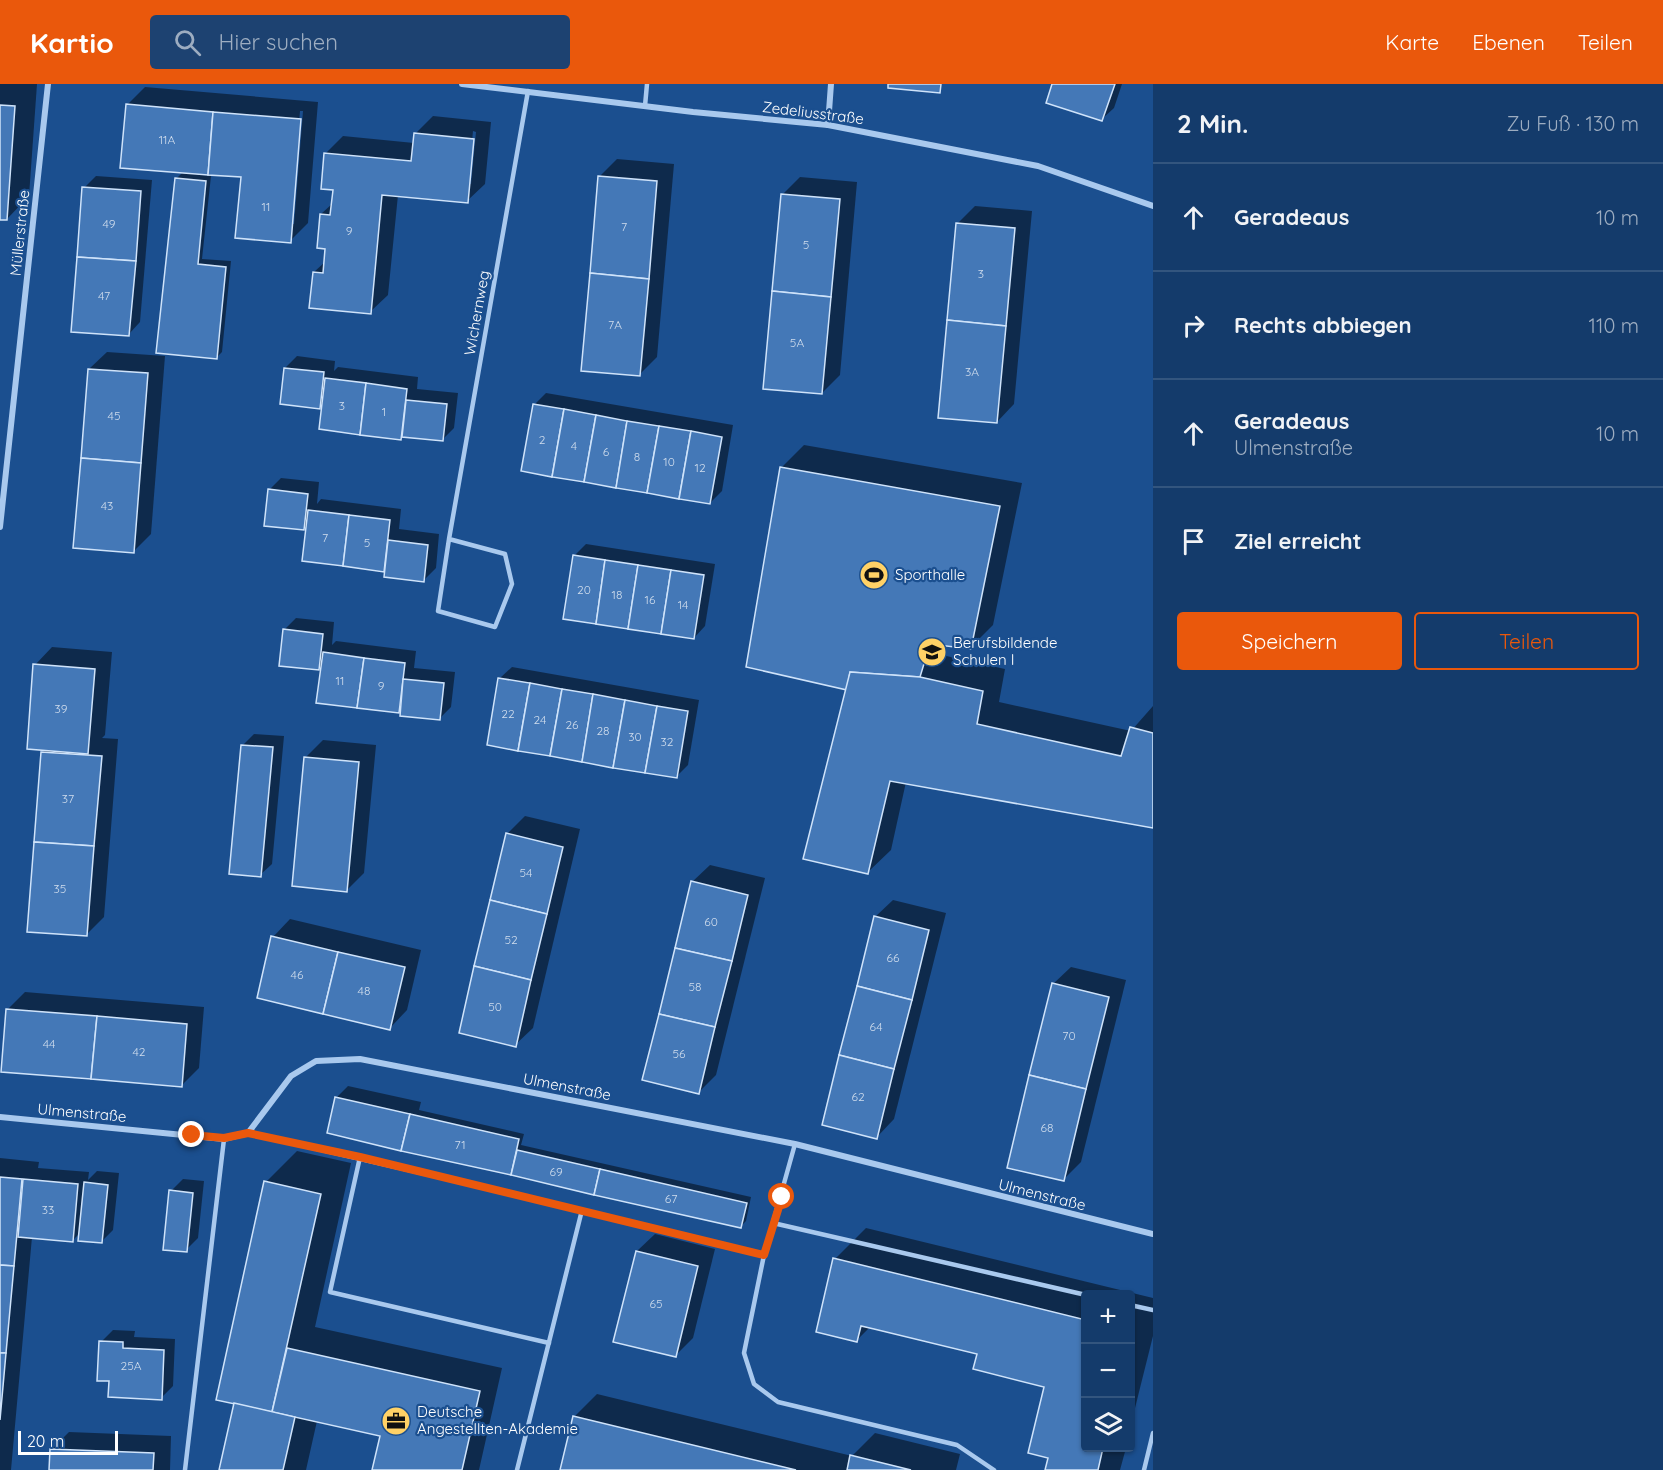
<!DOCTYPE html>
<html lang="de">
<meta charset="utf-8">
<style>
body{margin:0;font-family:Quicksand,sans-serif;background:#1d4271;color:#f1f3f6}
.controls{position:absolute;right:18px;bottom:18px;display:grid;overflow:hidden;border-radius:6px;box-shadow:0 2px 4px #0004}
.controls button{width:54px;height:54px;display:grid;place-items:center;padding:0;border:0;border-bottom:2px solid #33557e;background:#143b6b;color:#f1f3f6;font:30px sans-serif}
.scale{position:absolute;left:18px;bottom:15px;width:100px;box-sizing:border-box;padding-left:6px;border:3px solid #fff;border-top:0;font-size:16px;line-height:21px;white-space:nowrap;color:#fff;-webkit-text-stroke:4px #1b4f8f;paint-order:stroke}
.stop{position:absolute;width:18px;height:18px;margin:-14px;border:4px solid #ea580c;border-radius:50%;background:#fff}
.stop.end{background:#ea580c;border-color:#fff;box-shadow:0 2px 6px #0008}
.list{margin:0;padding:0;list-style:none}
h2{display:flex;justify-content:space-between;align-items:center;height:78px;margin:0;padding:0 24px;font-size:26px}
h2 small{font-size:20px;font-weight:400;color:#9dadc1}
.list li{display:grid;grid-template-columns:39px 1fr auto;gap:18px;align-items:center;box-sizing:border-box;height:108px;padding:0 24px;border-top:2px solid #33557e}
.list b{display:block;font-size:22px;white-space:nowrap}
.list p{margin:0;font-size:20px;white-space:nowrap;color:#9dadc1}
.list em{font-size:20px;font-style:normal;color:#9dadc1}
.actions{display:flex;gap:12px;padding:18px 24px}
.actions a{flex:1;padding:14px 0;border:2px solid #ea580c;border-radius:6px;text-align:center;font-size:21px;color:#ea580c}
.actions .main{background:#ea580c;color:#fff}
.icon{flex:none;width:33px;height:33px;fill:none;stroke:currentColor;stroke-width:2;stroke-linecap:round;stroke-linejoin:round}
.map{position:relative;flex:none;width:1153px;height:1386px;overflow:hidden}
header{display:flex;align-items:center;gap:36px;box-sizing:border-box;height:84px;padding:0 30px;background:#ea580c;color:#fff}
header strong{font-size:28px}
nav{display:flex;gap:33px;margin-inline-start:auto;font-size:21px}
.search{width:420px;height:54px;background:#1d4271;display:flex;align-items:center;gap:15px;box-sizing:border-box;padding:0 21px;border-radius:6px;color:#9dadc1;font-size:22px}
main{display:flex}
aside{flex:1;background:#143b6b}
.map>svg:first-child{display:block}
</style>
<header>
<strong>Kartio</strong>
<div class="search"><svg class="icon" aria-label="search" viewBox="0 0 24 24"><circle cx="10" cy="10" r="6"/><path d="M15 15l6 6"/></svg>Hier suchen</div>
<nav><a>Karte</a><a>Ebenen</a><a>Teilen</a></nav>
</header>
<main>
<div class="map">
<svg width="1153" height="1386" viewBox="0 0 1153 1386">
<rect width="100%" height="100%" fill="#1b4f8f"/>
<g fill="#0007" fill-rule="evenodd">
<polygon points="0,0 37,0 29,112 7,135 0,134"/>
<polygon points="1054,0 1122,0 1114,24 1102,35"/>
<path d="M145 3 318 18 308 139 290 157 242 91 202 88V91L211 92 202 175 231 177 222 268 216 274 176 95 184 87 127 21ZM300 27H303L294 140H291Z"/>
<path d="M433 32 491 38 485 100 467 117 398 111 388 211 370 228 314 188 326 177 327 163 321 130 333 119 334 105 326 69 343 52 414 59 415 50ZM473 47 476 48 471 100H468Z"/>
<polygon points="617,75 674,80 657,273 639,291 600,92"/>
<polygon points="96,92 152,96 140,238 129,250 84,104"/>
<polygon points="800,93 857,98 840,291 822,309 783,110"/>
<polygon points="975,122 1032,127 1014,320 997,338 958,139"/>
<polygon points="107,268 165,272 151,450 134,467 89,285"/>
<polygon points="297,272 335,277 334,287 338,283 418,293 417,305 458,309 454,344 442,356 403,352 400,354 323,319 319,323 285,284"/>
<polygon points="546,309 733,341 722,407 710,419 534,321"/>
<polygon points="804,361 1022,399 993,541 970,564 945,561 942,571 1005,585 999,618 1131,647 1153,622 1153,742 906,698 891,766 868,788 849,605 781,384"/>
<polygon points="281,394 319,398 317,420 321,415 401,425 399,445 439,450 436,484 424,496 387,487 303,476 308,441 303,445 269,406"/>
<polygon points="586,460 715,480 705,542 694,554 574,472"/>
<polygon points="296,534 334,538 332,561 336,557 416,567 414,584 455,588 451,623 439,635 402,624 398,628 322,581 319,585 284,546"/>
<polygon points="52,563 112,568 105,651 102,654 118,655 104,833 87,850 42,669 46,665 35,581"/>
<polygon points="512,583 699,616 688,681 676,693 500,594"/>
<polygon points="254,650 284,652 272,780 260,791 243,661"/>
<polygon points="323,656 376,661 364,789 347,806 305,674"/>
<polygon points="525,732 580,745 533,944 515,961 507,750"/>
<polygon points="710,781 765,794 716,991 699,1008 692,798"/>
<polygon points="893,816 946,829 894,1035 877,1053 875,833"/>
<polygon points="290,835 421,866 407,926 390,944 273,853"/>
<polygon points="1071,883 1126,896 1081,1078 1063,1096 1053,900"/>
<polygon points="25,908 204,923 199,984 181,1002 8,925"/>
<polygon points="348,1002 421,1018 419,1026 524,1050 521,1061 751,1113 746,1137 740,1143 403,1066 337,1013"/>
<polygon points="297,1067 351,1079 315,1243 502,1284 479,1386 374,1386 382,1351 317,1337 306,1386 221,1386 236,1318 266,1098"/>
<polygon points="0,1074 39,1078 38,1084 89,1088 88,1096 97,1087 119,1089 113,1146 101,1158 80,1149 72,1157 32,1153 11,1386 0,1386"/>
<polygon points="183,1095 204,1097 198,1154 186,1166 171,1107"/>
<polygon points="866,1144 1153,1214 1153,1252 1130,1344 1130,1210 1086,1210 1086,1364 1126,1364 1120,1386 1046,1386 1050,1373 1046,1302 979,1269 870,1243 857,1256 835,1175"/>
<polygon points="655,1150 715,1165 693,1254 675,1272 637,1167"/>
<polygon points="113,1246 135,1247 134,1253 175,1255 173,1302 161,1314 110,1296 101,1258"/>
<polygon points="597,1310 852,1372 875,1349 960,1370 956,1386 561,1386 574,1333"/>
<polygon points="69,1348 171,1352 170,1386 50,1386 51,1366"/>
</g>
<g fill="#4478b7" stroke="#cfe3fa" stroke-width="1.5">
<polygon points="888,0 941,0 940,9 888,4"/>
<polygon points="1052,0 1115,0 1102,37 1046,19"/>
<polygon points="126,20 213,28 208,91 120,84"/>
<polygon points="0,21 15,22 7,136 0,136"/>
<polygon points="213,28 301,35 291,159 235,154 241,93 208,91"/>
<polygon points="414,49 474,55 468,119 382,111 371,230 309,224 313,188 323,189 325,165 317,164 320,130 330,131 333,106 321,105 324,69 411,77"/>
<polygon points="598,92 657,97 649,195 590,189"/>
<polygon points="175,94 206,97 198,180 226,183 217,275 156,269"/>
<polygon points="82,103 141,107 136,177 77,173"/>
<polygon points="781,110 840,115 831,213 772,207"/>
<polygon points="956,139 1015,144 1006,242 947,236"/>
<polygon points="77,173 136,177 129,252 71,248"/>
<polygon points="590,189 649,195 640,292 581,287"/>
<polygon points="772,207 831,213 822,310 763,305"/>
<polygon points="947,236 1006,242 997,339 938,334"/>
<polygon points="284,284 324,288 320,325 280,320"/>
<polygon points="88,285 148,289 141,379 81,374"/>
<polygon points="325,294 366,299 360,351 319,345"/>
<polygon points="366,299 407,305 401,356 360,351"/>
<polygon points="406,316 447,320 443,357 402,353"/>
<polygon points="533,320 564,325 552,393 521,387"/>
<polygon points="564,325 596,331 584,398 552,393"/>
<polygon points="596,331 627,337 616,404 584,398"/>
<polygon points="627,337 659,342 647,409 616,404"/>
<polygon points="659,342 691,347 679,415 647,409"/>
<polygon points="691,347 722,353 710,420 679,415"/>
<polygon points="81,374 141,379 134,469 73,464"/>
<polygon points="780,383 1000,422 971,565 930,560 920,593 850,588 847,606 746,583"/>
<polygon points="268,405 308,410 304,446 264,442"/>
<polygon points="308,426 349,431 343,482 302,477"/>
<polygon points="349,431 390,436 384,488 343,482"/>
<polygon points="388,456 428,461 424,498 384,493"/>
<polygon points="573,471 605,476 596,540 563,535"/>
<polygon points="605,476 638,481 628,545 596,540"/>
<polygon points="638,481 671,486 661,550 628,545"/>
<polygon points="671,486 704,491 694,555 661,550"/>
<polygon points="283,545 323,550 319,586 279,582"/>
<polygon points="323,568 364,574 357,624 316,619"/>
<polygon points="364,574 405,579 399,629 357,624"/>
<polygon points="33,580 95,585 88,670 27,665"/>
<polygon points="850,588 920,593 983,607 977,640 1121,672 1130,643 1153,649 1153,744 890,697 868,790 803,775"/>
<polygon points="498,594 530,599 518,667 487,661"/>
<polygon points="403,595 444,599 440,636 400,632"/>
<polygon points="530,599 562,605 550,672 518,667"/>
<polygon points="562,605 593,610 582,678 550,672"/>
<polygon points="593,610 625,616 613,684 582,678"/>
<polygon points="625,616 657,622 645,689 613,684"/>
<polygon points="657,622 688,627 677,694 645,689"/>
<polygon points="241,661 273,663 261,793 229,790"/>
<polygon points="41,668 102,672 94,762 34,758"/>
<polygon points="304,673 359,678 347,808 292,802"/>
<polygon points="506,749 563,763 547,830 490,816"/>
<polygon points="34,758 94,762 87,852 27,848"/>
<polygon points="691,797 748,811 732,877 675,864"/>
<polygon points="490,816 547,830 531,896 474,882"/>
<polygon points="874,832 929,846 912,916 857,902"/>
<polygon points="271,852 338,868 323,930 257,914"/>
<polygon points="675,864 732,877 715,943 659,930"/>
<polygon points="338,868 405,883 390,946 323,930"/>
<polygon points="474,882 531,896 516,963 459,949"/>
<polygon points="1052,899 1109,913 1086,1005 1029,991"/>
<polygon points="857,902 912,916 894,985 839,971"/>
<polygon points="6,925 97,932 91,995 1,988"/>
<polygon points="659,930 715,943 699,1010 642,996"/>
<polygon points="97,932 187,940 182,1003 91,995"/>
<polygon points="839,971 894,985 877,1055 822,1041"/>
<polygon points="1029,991 1086,1005 1064,1097 1007,1084"/>
<polygon points="335,1013 410,1030 401,1067 327,1049"/>
<polygon points="410,1030 519,1055 511,1091 401,1067"/>
<polygon points="517,1066 600,1085 594,1111 511,1091"/>
<polygon points="600,1085 747,1119 741,1144 594,1111"/>
<polygon points="0,1093 22,1095 14,1182 0,1181"/>
<polygon points="23,1095 78,1100 73,1158 18,1153"/>
<polygon points="264,1097 321,1110 272,1328 216,1316"/>
<polygon points="84,1098 108,1101 102,1159 78,1157"/>
<polygon points="169,1106 193,1109 187,1168 163,1166"/>
<polygon points="636,1167 698,1182 676,1273 613,1258"/>
<polygon points="833,1174 1086,1236 1086,1364 1103,1364 1098,1386 1045,1386 1048,1374 1028,1369 1044,1303 973,1285 977,1270 874,1245 861,1242 857,1258 816,1248"/>
<polygon points="0,1181 14,1182 6,1269 0,1269"/>
<polygon points="99,1257 123,1258 123,1264 164,1266 162,1316 108,1313 109,1297 97,1297"/>
<polygon points="287,1264 480,1307 462,1386 372,1386 380,1352 272,1328"/>
<polygon points="0,1269 6,1269 0,1336"/>
<polygon points="234,1319 295,1333 283,1386 219,1386"/>
<polygon points="573,1332 796,1386 560,1386"/>
<polygon points="50,1365 154,1369 153,1386 49,1386"/>
<polygon points="850,1371 911,1386 847,1386"/>
</g>
<g fill="none" stroke-linecap="round" stroke-linejoin="round">
<g stroke="#a9c9ee" stroke-width="4.5">
<polyline points="645,22 647,0"/>
<polyline points="449,455 505,470 512,500 495,543 438,527 449,455 528,7"/>
<polyline points="248,1049 582,1126"/>
<polyline points="795,1060 764,1171 744,1269 754,1300 778,1318 957,1361 994,1386"/>
<polyline points="360,1073 330,1208 549,1259"/>
<polyline points="773,1139 1086,1211"/>
<polyline points="1130,1221 1153,1226"/>
<polyline points="185,1386 224,1055"/>
<polyline points="517,1386 582,1126 764,1171"/>
<polyline points="1144,1386 1153,1349"/>
</g>
<g stroke="#a9c9ee" stroke-width="6">
<polyline points="462,0 693,28 828,41 1038,82 1153,122"/>
<polyline points="828,41 831,0"/>
<polyline points="0,443 48,0"/>
<polyline points="0,1033 224,1055 248,1049 291,992 316,977 360,975 795,1060 1153,1150"/>
</g>
</g>
<g fill="none" stroke-linecap="round" stroke-linejoin="round">
<polyline stroke="#ea580c" stroke-width="8" points="192,1051 224,1054 248,1049 360,1073 764,1171 782,1113"/>
</g>
<defs>
<g id="stadium-disc" transform="scale(1.5)"><circle r="9.5" fill="#ffd166" stroke="#1b4f8f"/><path d="M0-5a6.5 5 0 1 0 0 10a6.5 5 0 1 0 0-10ZM-3.5-1.8h7v3.6h-7Z" fill="#111"/></g>
<g id="school-disc" transform="scale(1.5)"><circle r="9.5" fill="#ffd166" stroke="#1b4f8f"/><path d="M0-5L7-2L0 1L-7-2ZM-4 1L0 2.5L4 1V4Q0 6-4 4Z" fill="#111"/></g>
<g id="office-disc" transform="scale(1.5)"><circle r="9.5" fill="#ffd166" stroke="#1b4f8f"/><path d="M-6-3h4V-5.5h4V-3h4V5H-6ZM-1-4.5V-3h2v-1.5ZM-6 0V1H6V0Z" fill="#111"/></g>
</defs>
<g fill-rule="evenodd">
<use href="#stadium-disc" x="874" y="491"/>
<use href="#school-disc" x="932" y="568"/>
<use href="#office-disc" x="396" y="1337"/>
</g>
<g text-anchor="middle" stroke-width="4.5" stroke-linejoin="round" paint-order="stroke">
<g font-size="12" fill="#d0dded">
<text x="167" y="60">11A</text>
<text x="266" y="127">11</text>
<text x="109" y="144">49</text>
<text x="624" y="147">7</text>
<text x="349" y="151">9</text>
<text x="806" y="165">5</text>
<text x="981" y="194">3</text>
<text x="104" y="216">47</text>
<text x="615" y="245">7A</text>
<text x="797" y="263">5A</text>
<text x="972" y="292">3A</text>
<text x="342" y="326">3</text>
<text x="384" y="332">1</text>
<text x="114" y="336">45</text>
<text x="542" y="360">2</text>
<text x="574" y="366">4</text>
<text x="606" y="372">6</text>
<text x="637" y="377">8</text>
<text x="669" y="382">10</text>
<text x="700" y="388">12</text>
<text x="107" y="426">43</text>
<text x="325" y="458">7</text>
<text x="367" y="463">5</text>
<text x="584" y="510">20</text>
<text x="617" y="515">18</text>
<text x="650" y="520">16</text>
<text x="683" y="525">14</text>
<text x="340" y="601">11</text>
<text x="381" y="606">9</text>
<text x="61" y="629">39</text>
<text x="508" y="634">22</text>
<text x="540" y="640">24</text>
<text x="572" y="645">26</text>
<text x="603" y="651">28</text>
<text x="635" y="657">30</text>
<text x="667" y="662">32</text>
<text x="68" y="719">37</text>
<text x="526" y="793">54</text>
<text x="60" y="809">35</text>
<text x="711" y="842">60</text>
<text x="511" y="860">52</text>
<text x="893" y="878">66</text>
<text x="297" y="895">46</text>
<text x="695" y="907">58</text>
<text x="364" y="911">48</text>
<text x="495" y="927">50</text>
<text x="876" y="947">64</text>
<text x="1069" y="956">70</text>
<text x="49" y="964">44</text>
<text x="139" y="972">42</text>
<text x="679" y="974">56</text>
<text x="858" y="1017">62</text>
<text x="1047" y="1048">68</text>
<text x="460" y="1065">71</text>
<text x="556" y="1092">69</text>
<text x="671" y="1119">67</text>
<text x="48" y="1130">33</text>
<text x="656" y="1224">65</text>
<text x="131" y="1286">25A</text>
</g>
<g font-size="15" fill="#fff" stroke="#1b4f8f">
<text transform="translate(813 29) rotate(7)" y="5">Zedeliusstraße</text>
<text transform="translate(20 149) rotate(-84)" y="5">Müllerstraße</text>
<text transform="translate(477 229) rotate(-80)" y="5">Wichernweg</text>
<text transform="translate(567 1003) rotate(11)" y="5">Ulmenstraße</text>
<text transform="translate(82 1029) rotate(5)" y="5">Ulmenstraße</text>
<text transform="translate(1042 1111) rotate(14)" y="5">Ulmenstraße</text>
</g>
<g font-size="15" fill="#fff" stroke="#1b4f8f" text-anchor="start">
<text x="895" y="496">Sporthalle</text>
<text x="953" y="564">Berufsbildende<tspan x="953" dy="17">Schulen I</tspan></text>
<text x="417" y="1333">Deutsche<tspan x="417" dy="17">Angestellten-Akademie</tspan></text>
</g>
</g>
</svg>
<div class="controls">
<button>+</button>
<button>−</button>
<button><svg class="icon" aria-label="layers" viewBox="0 0 24 24"><path d="M12 4l9 5-9 5-9-5zM3 14l9 5 9-5"/></svg></button>
</div>
<div class="scale">20 m</div>
<div class="stop" style="left:782px;top:1113px"></div>
<div class="stop end" style="left:192px;top:1051px"></div>
</div>
<aside>
<h2>2 Min.<small>Zu Fuß · 130 m</small></h2>
<ul class="list">
<li><svg class="icon" aria-label="ahead" viewBox="0 0 24 24"><path d="M12 20V5M6 11l6-6 6 6"/></svg><div><b>Geradeaus</b></div><em>10 m</em></li>
<li><svg class="icon" aria-label="right" viewBox="0 0 24 24"><path d="M7 20v-9h11M14 6l5 5-5 5"/></svg><div><b>Rechts abbiegen</b></div><em>110 m</em></li>
<li><svg class="icon" aria-label="ahead" viewBox="0 0 24 24"><path d="M12 20V5M6 11l6-6 6 6"/></svg><div><b>Geradeaus</b><p>Ulmenstraße</p></div><em>10 m</em></li>
<li><svg class="icon" aria-label="arrive" viewBox="0 0 24 24"><path d="M6 21V4h12l-3 4 3 4H6"/></svg><div><b>Ziel erreicht</b></div></li>
</ul>
<div class="actions"><a class="main">Speichern</a><a>Teilen</a></div>
</aside>
</main>
